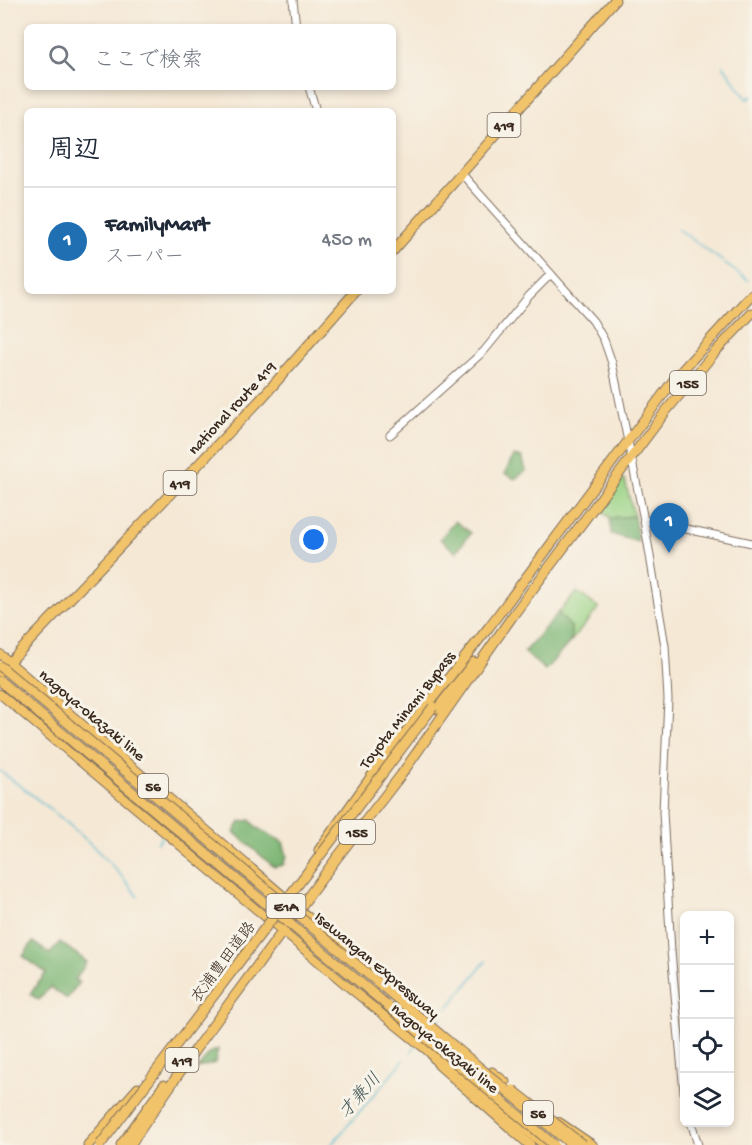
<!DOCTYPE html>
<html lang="ja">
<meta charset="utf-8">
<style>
body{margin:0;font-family:"Gochi Hand","Klee One",sans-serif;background:#f6f6f7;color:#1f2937}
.controls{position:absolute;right:18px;bottom:18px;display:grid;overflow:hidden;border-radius:9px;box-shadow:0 3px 9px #0003}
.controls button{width:54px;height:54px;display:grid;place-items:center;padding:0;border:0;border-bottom:2px solid #e0e1e3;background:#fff;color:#1f2937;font:30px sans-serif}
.you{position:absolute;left:314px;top:540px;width:21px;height:21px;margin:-15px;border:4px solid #fff;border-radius:50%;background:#1a73e8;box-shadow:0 0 0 9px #1a73e833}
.badge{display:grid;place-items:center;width:39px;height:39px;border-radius:50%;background:#1f6fb2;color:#fff;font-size:20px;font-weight:700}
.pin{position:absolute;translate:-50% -50px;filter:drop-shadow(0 2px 3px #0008)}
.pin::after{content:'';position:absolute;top:32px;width:21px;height:18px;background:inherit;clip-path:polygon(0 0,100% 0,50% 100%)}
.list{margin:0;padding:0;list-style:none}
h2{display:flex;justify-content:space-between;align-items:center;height:78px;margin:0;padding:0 24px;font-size:26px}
h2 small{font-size:20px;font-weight:400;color:#747a83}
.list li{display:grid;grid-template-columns:39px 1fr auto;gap:18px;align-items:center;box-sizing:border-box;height:108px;padding:0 24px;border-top:2px solid #e0e1e3}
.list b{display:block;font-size:22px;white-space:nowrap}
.list p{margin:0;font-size:20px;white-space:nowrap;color:#747a83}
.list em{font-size:20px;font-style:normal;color:#747a83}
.icon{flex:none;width:33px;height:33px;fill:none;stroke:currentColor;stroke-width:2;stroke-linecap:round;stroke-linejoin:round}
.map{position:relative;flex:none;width:752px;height:1145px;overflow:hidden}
.search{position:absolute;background:#fff;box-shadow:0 3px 9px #0003;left:24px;top:24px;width:372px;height:66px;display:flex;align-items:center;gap:15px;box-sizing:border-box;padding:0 21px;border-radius:9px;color:#747a83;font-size:22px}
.panel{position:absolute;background:#fff;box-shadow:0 3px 9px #0003;left:24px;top:108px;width:372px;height:186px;border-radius:9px}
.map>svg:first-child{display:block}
</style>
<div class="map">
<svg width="752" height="1145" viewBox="0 0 752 1145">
<rect width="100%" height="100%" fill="#f7f3e8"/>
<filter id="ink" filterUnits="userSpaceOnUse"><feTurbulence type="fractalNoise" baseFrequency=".0167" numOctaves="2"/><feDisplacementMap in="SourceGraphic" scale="12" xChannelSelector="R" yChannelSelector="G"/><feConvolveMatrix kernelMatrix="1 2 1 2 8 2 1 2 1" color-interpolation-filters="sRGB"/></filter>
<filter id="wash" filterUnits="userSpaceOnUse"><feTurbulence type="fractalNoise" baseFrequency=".008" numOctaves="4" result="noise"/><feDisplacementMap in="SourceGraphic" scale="24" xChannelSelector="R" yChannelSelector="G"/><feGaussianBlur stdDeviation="1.35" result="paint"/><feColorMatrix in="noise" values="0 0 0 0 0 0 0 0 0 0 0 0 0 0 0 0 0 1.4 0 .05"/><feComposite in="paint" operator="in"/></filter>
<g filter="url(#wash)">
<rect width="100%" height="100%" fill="#f5e8d5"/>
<g fill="#9cd487" stroke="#6c7f52" stroke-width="1.5">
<polygon points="622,479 625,480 634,516 610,518 601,510"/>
<polygon points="577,592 599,608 571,641 571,627 558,613"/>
</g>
<g fill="#7db674" stroke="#5c7049" stroke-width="1.5">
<polygon points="513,456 522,457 526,471 515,479 505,474"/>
<polygon points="634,516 638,542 611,534 610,518"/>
<polygon points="455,521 471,533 456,552 440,539"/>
<polygon points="558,613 571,627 571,641 545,670 524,652"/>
<polygon points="250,820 257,828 283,842 287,856 283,865 274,867 234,832 240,822"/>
<polygon points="33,942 50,954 60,942 87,962 75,980 79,982 67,999 50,987 39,1000 30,994 46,973 23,956"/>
<polygon points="218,1049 215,1063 198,1068 209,1053"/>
</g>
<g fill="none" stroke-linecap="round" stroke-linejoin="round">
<g stroke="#54b9d2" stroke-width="1.5">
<polyline points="723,65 747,99 752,96"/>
<polyline points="678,229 722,261"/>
<polyline points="725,264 748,280"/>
<path d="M0 771C50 808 101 846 138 897"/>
<polyline points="182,806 187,800"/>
<polyline points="157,843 163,835"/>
<polyline points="447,1009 486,961"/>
<polyline points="437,1022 440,1018"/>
<polyline points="411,1052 416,1046"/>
<polyline points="331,1145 404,1060"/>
</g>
</g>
</g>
<g filter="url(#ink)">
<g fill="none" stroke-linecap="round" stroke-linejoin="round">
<g stroke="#7c6c5e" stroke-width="9">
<g id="tertiary">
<polyline points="293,0 296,27"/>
<polyline points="309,87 316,111"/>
<polyline points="461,173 593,321 604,340 612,363 644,520 665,646 668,699 663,812 671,951 684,1092"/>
<polyline points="390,435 484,351 529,296 551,274"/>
<polyline points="644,520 752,543"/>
<polyline points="691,1122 698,1145"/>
</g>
</g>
<g stroke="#7c6c5e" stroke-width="10">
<g id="primary">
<polyline points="0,654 374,973"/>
<polyline points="0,694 351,989 544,1145"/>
<polyline points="559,1122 593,1145"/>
</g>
</g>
<g stroke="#7c6c5e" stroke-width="11">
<g id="trunk">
<polyline points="393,251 615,0"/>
<polyline points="0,672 261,399 356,291"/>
<polyline points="437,709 474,662"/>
<polyline points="319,850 378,767 489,627 676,377 752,294"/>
<polyline points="88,1145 138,1088"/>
<polyline points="121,1145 164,1085"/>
<polyline points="130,1145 197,1047 336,859 401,775 514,614 666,411 715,352 752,313"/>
</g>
</g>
<g stroke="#7c6c5e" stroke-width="11">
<g id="motorway">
<polyline points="430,1052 439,1065 530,1145"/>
<polyline points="492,1072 505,1082"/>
</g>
</g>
<use href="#tertiary" stroke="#fff" stroke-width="7"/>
<use href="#primary" stroke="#f1c36a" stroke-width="8"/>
<use href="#trunk" stroke="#f1c36a" stroke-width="9"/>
<use href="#motorway" stroke="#f1c36a" stroke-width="9"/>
<g stroke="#7c6c5e" stroke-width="11" stroke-linecap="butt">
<polyline id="trunk-bridge" points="100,1145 433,707"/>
</g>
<g stroke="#7c6c5e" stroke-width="11" stroke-linecap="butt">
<g id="motorway-bridge">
<polyline points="0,666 572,1145"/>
<polyline points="0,681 554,1145"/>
<polyline points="513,1090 583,1145"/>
</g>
</g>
<use href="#trunk-bridge" stroke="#f1c36a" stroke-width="9"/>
<use href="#motorway-bridge" stroke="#f1c36a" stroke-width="9"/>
</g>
</g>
<g text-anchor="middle" stroke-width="6" stroke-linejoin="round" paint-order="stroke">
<g fill="#f7f3e8" stroke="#73665b" stroke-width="1.5">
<rect x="487.5" y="113" width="33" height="24" rx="4.5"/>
<rect x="670" y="371" width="36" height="24" rx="4.5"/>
<rect x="163.5" y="471" width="33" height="24" rx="4.5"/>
<rect x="138" y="774" width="30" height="24" rx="4.5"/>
<rect x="339" y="820" width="36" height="24" rx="4.5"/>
<rect x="266.5" y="894" width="39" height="24" rx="4.5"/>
<rect x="165.5" y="1048" width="33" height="24" rx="4.5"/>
<rect x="523" y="1101" width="30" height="24" rx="4.5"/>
</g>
<g font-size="15" font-weight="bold" fill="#3b2a1e">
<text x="504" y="130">419</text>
<text x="688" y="388">155</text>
<text x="180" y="488">419</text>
<text x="153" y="791">56</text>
<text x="357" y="837">155</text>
<text x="286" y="911">E1A</text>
<text x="182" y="1065">419</text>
<text x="538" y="1118">56</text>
</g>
<g font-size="16" fill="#3b2a1e" stroke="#f7f3e8">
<text transform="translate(231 407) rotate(-47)" y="6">national route 419</text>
<text transform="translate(406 709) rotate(-52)" y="6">Toyota Minami Bypass</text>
<text transform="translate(93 714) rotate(40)" y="6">nagoya-okazaki line</text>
<text transform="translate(222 961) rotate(-53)" y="6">衣浦豊田道路</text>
<text transform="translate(378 964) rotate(40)" y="6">Isewangan Expressway</text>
<text transform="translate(446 1047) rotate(39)" y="6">nagoya-okazaki line</text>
</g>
<g font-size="18" font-style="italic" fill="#425554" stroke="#f7f3e8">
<text transform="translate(359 1095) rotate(-49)" y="6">才兼川</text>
</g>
</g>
</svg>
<div class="controls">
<button>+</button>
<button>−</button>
<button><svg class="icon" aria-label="locate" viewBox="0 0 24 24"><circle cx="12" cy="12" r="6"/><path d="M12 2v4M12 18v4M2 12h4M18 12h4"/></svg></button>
<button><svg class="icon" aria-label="layers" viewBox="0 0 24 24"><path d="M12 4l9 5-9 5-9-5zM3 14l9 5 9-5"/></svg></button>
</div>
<div class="you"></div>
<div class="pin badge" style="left:669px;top:553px">1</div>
<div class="search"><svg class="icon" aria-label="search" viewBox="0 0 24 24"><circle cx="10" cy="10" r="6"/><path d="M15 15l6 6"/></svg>ここで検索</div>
<section class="panel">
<h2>周辺<small></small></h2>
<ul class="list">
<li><span class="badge">1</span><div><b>FamilyMart</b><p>スーパー</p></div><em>450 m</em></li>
</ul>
</section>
</div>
